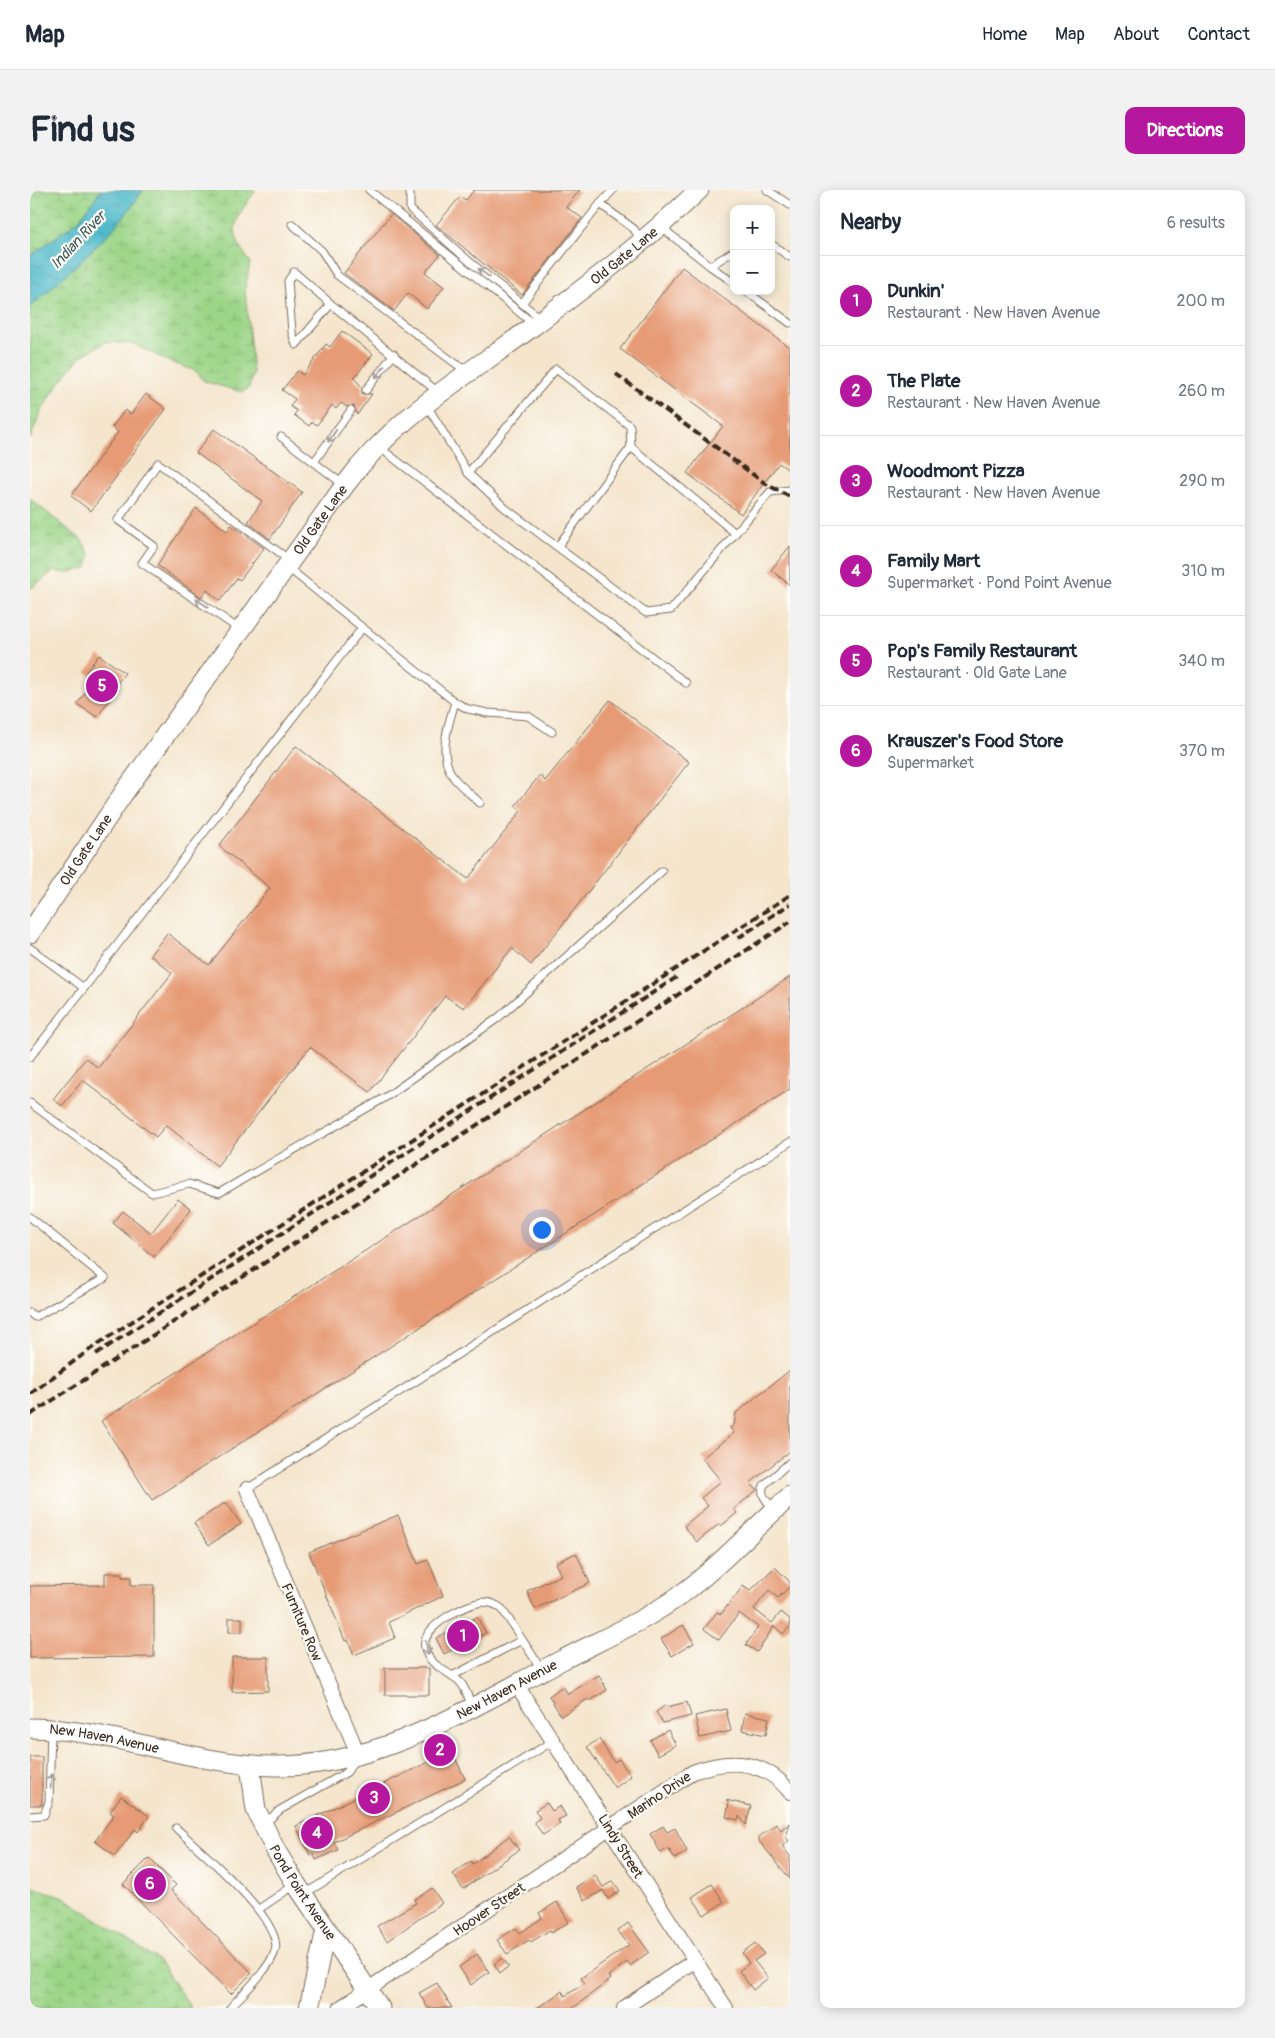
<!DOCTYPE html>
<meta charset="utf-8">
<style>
body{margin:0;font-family:Pangolin,sans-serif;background:#f2f2f3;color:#1f2937}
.controls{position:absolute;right:15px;top:15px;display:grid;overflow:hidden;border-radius:10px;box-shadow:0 2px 12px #0003}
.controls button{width:45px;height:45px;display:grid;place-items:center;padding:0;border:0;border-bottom:1px solid #e0e1e3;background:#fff;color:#1f2937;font:25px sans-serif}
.you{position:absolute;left:511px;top:1039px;width:18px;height:18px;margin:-12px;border:4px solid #fff;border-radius:50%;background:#1a73e8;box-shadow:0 0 0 8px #1a73e833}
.badge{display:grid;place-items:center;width:32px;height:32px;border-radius:50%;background:#b5179e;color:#fff;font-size:16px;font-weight:700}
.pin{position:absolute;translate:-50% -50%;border:2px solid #fff;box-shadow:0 1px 5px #0006}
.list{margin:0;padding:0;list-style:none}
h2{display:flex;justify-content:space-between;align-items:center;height:65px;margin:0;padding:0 20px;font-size:21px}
h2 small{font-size:16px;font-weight:400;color:#747a83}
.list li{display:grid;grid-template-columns:32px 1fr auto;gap:15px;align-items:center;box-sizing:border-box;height:90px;padding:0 20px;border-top:1px solid #e0e1e3}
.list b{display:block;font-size:19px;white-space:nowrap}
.list p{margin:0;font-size:16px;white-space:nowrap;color:#747a83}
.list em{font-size:16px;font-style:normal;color:#747a83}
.map{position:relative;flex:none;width:760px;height:1818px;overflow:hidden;border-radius:10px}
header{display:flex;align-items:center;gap:30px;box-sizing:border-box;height:70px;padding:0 25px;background:#fff;border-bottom:1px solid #e0e1e3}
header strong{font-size:24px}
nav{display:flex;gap:28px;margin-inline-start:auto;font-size:18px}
.intro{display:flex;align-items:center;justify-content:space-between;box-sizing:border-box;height:120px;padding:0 30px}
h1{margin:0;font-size:35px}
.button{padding:12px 22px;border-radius:10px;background:#b5179e;color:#fff;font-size:18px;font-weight:700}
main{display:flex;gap:30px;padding:0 30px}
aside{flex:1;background:#fff;border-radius:10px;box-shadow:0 2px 12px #0003}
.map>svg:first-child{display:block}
</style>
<header>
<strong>Map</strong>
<nav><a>Home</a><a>Map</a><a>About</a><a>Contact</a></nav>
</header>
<div class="intro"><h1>Find us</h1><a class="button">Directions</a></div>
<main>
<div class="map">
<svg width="760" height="1818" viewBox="0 0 760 1818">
<defs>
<pattern id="wetland-marsh" width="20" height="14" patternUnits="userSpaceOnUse" patternTransform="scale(1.25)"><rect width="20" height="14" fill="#9cd588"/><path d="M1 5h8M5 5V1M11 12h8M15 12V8" fill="none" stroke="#87b775"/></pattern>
<pattern id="water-ripples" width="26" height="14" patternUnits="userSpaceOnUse" patternTransform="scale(1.25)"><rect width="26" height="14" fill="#4fbacb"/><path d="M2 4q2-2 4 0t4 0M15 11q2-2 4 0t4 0" fill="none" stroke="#4397a4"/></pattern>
</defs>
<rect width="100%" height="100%" fill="#fdfcf7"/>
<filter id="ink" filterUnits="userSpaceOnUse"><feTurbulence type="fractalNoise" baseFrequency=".02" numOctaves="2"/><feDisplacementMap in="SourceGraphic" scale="10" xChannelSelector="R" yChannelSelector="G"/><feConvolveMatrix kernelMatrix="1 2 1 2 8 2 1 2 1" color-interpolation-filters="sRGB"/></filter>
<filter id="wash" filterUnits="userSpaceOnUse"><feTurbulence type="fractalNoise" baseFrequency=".0096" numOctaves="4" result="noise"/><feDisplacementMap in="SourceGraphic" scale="20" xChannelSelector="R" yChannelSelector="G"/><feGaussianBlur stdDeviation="1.12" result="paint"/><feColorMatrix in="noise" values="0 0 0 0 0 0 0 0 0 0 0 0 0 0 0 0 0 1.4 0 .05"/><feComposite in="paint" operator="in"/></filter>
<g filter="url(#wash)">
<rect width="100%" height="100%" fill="#f4e5cc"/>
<g fill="url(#wetland-marsh)" stroke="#6c8053">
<polygon points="0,0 71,0 49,30 0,66"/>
<path d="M113 0H226C204 30 196 39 220 72L215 100 223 183 219 198 211 202 174 191 166 181 135 170 104 154 76 152 51 166 29 193 11 222 0 249V117C35 85 89 40 113 0Z"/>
<polygon points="0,309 52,350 60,365 57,378 36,383 24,381 0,399"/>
<polygon points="0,1696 34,1707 129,1771 161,1818 0,1818"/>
</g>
<path fill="url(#water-ripples)" stroke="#457274" d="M71 0H113C89 40 35 85 0 117V66L49 30Z"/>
<g id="blocks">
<g fill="#e69b76">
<polygon points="444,0 550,0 536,17 552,28 492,105 406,35 430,7 436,10"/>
<polygon points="361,24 410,65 395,82 414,97 397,119 378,103 364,121 314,83"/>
<polygon points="652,77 760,158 760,281 749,273 711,324 657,283 693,236 590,159"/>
<polygon points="312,141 343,164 324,188 332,197 332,204 342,204 327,225 324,216 317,217 311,213 306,219 302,215 287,235 282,232 279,236 264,225 267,221 260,216 265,209 252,200 267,181 273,185 296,154 300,157"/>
<polygon points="116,204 136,219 61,321 41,306 88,242 82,237 95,220 101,224"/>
<polygon points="184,239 272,302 240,349 218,332 232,311 166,263"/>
<polygon points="166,318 197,341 201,335 234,358 210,390 207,388 190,411 177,400 171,407 127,375"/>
<polygon points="760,356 760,395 741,380"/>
<polygon points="69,465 95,483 79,504 82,506 67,527 47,514 65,489 56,482"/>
<polygon points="580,510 659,572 501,775 482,758 434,818 415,806 340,902 280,857 187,976 136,935 126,947 53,890 32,916 23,909 56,868 68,878 142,783 120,765 137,743 179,775 240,698 189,656 266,556 438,689 491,621 485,616 510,585 515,591"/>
<polygon points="760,787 760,899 122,1310 71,1231"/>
<polygon points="148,1009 161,1019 124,1067 83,1033 93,1021 121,1043"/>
<polygon points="760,1180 760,1261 720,1293 727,1300 704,1319 707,1323 691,1336 689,1334 667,1352 654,1336 678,1316 671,1308 691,1291 672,1268 704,1243 700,1238 704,1235 706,1223"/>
<polygon points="196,1312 211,1334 179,1355 164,1333"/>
<polygon points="368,1325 388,1374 398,1370 413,1406 359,1432 365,1448 324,1465 318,1450 315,1451 279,1362"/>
<polygon points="546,1363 560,1393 505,1419 497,1401 531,1385 525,1373"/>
<polygon points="745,1377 760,1392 760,1396 748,1408 739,1400 724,1419 742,1433 751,1422 760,1429 760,1436 753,1444 744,1436 727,1462 716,1455 728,1437 709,1423 689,1450 674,1439 687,1422 691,1424 713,1396 720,1401"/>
<polygon points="75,1383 92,1383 92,1387 101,1387 101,1395 124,1395 124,1467 0,1468 0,1396 75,1395"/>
<polygon points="447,1427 456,1443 414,1464 406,1448"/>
<rect x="199" y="1428" width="13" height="14"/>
<polygon points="653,1435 664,1453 642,1466 631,1449"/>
<polygon points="202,1467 238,1467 238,1501 202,1502"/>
<rect x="355" y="1478" width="44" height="27"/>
<polygon points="569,1485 577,1500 560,1511 558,1509 531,1526 519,1506 533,1496 538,1504"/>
<polygon points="657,1512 661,1526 633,1533 626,1522 636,1515 637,1517"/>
<polygon points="696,1519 701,1541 670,1548 665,1526"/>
<polygon points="715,1523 739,1528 736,1545 712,1540"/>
<polygon points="638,1540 646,1555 628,1565 620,1550"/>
<polygon points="569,1549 584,1572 589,1569 601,1586 585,1598 557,1557"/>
<polygon points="422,1561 435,1589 304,1652 308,1660 286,1670 283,1663 280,1665 266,1636"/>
<rect x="0" y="1567" width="12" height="48"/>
<polygon points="91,1606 119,1626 108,1642 105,1639 85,1666 65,1651 84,1625 80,1622"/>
<polygon points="696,1610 721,1616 716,1635 709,1626 708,1630 696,1627 699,1613"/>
<polygon points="517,1613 522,1621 530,1616 536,1626 528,1630 530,1634 513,1645 504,1632 510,1628 505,1620"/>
<polygon points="760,1633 756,1647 759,1651 752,1656 760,1666 760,1689 729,1651 729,1647 746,1634 751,1640"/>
<polygon points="633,1636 637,1642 645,1638 657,1661 645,1669 638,1658 631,1663 620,1644"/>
<polygon points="479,1646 489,1660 433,1699 423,1684 441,1671 443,1674"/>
<polygon points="119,1668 146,1695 141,1700 222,1783 201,1804 93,1694"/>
<polygon points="565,1685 573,1697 583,1691 590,1701 578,1709 573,1700 555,1711 546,1697"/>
<polygon points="682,1694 694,1712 674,1725 662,1707"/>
<polygon points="402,1698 412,1713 357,1751 347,1736 386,1713 384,1710"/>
<polygon points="527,1712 539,1732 521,1743 520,1740 501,1752 499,1750 477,1764 467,1750 486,1738 490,1743 512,1728 509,1723"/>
<polygon points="598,1733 619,1762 600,1776 597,1772 578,1786 581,1789 543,1818 507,1818 532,1801 535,1806 555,1793 551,1788 599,1755 588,1741"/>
<polygon points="725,1753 734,1764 724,1771 738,1788 723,1800 709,1781 719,1773 712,1763"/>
<polygon points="447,1764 459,1782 441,1795 429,1777"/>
<polygon points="472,1768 479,1776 470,1783 464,1774"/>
<polygon points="407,1793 422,1818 398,1818 389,1803"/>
</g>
</g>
</g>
<g filter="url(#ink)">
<use href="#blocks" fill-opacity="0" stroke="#7c6b5b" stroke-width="1"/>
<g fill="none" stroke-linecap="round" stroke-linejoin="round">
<g stroke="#7c6b5b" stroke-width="9">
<g id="lane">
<polyline points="339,0 505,135"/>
<polyline points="380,0 380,19 440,72 510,128"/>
<polyline points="737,0 760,15"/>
<polyline points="570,14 583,0"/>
<polyline points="262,34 292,61 307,85 437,182"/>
<polyline points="631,37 680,76 704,61"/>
<polyline points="741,54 760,67"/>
<polyline points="680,76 704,93"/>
<polyline points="716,101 760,133"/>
<polyline points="493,112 570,14 604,39 611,50"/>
<polyline points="301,114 264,82 258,91 262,142 266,155 301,114 409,203"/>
<polyline points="336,200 364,164"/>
<polyline points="396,214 438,283 475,318 616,423 641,420 740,302 760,300"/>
<polyline points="251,247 314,295"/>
<polyline points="349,257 656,493"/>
<polyline points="601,257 704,342"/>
<polyline points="284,272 321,220"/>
<polyline points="438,283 526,179 600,236 601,257 528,356"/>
<polyline points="257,377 425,512 438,519 458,523 498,526 522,542"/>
<polyline points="209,439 112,373 124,356 88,330 128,273 261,371"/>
<path d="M425 512C418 536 407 565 424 588 431 597 442 605 450 613"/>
<polyline points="0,758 54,798 332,438"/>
<polyline points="0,867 54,798"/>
<polyline points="0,913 122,1003 159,994 189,1003 356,907 468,828 632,681"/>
<polyline points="0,1027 75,1088 5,1127 0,1123"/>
<polyline points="217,1299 760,952"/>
<path d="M744 1320C738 1312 729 1305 734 1295L760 1272"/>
<polyline points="422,1486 492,1450"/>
<path d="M442 1517C439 1510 436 1498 430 1492 419 1481 398 1476 395 1458 390 1437 436 1413 454 1412 461 1412 467 1415 472 1419L512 1480"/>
<polyline points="0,1626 14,1625 19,1612 21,1540"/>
<polyline points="235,1633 250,1620 317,1582 324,1570"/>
<path d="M146 1638C168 1659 255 1731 245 1761 239 1780 213 1803 200 1818"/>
<polyline points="274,1704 523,1551"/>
<polyline points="229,1719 266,1694"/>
</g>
</g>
<g stroke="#7c6b5b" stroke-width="16">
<g id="street">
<polyline points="217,1299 328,1564"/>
<polyline points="486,1494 696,1818"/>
<path d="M310 1818 663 1582C699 1568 735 1570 760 1602"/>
<polyline points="594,1818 664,1771"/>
</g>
</g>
<g stroke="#7c6b5b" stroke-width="21">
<g id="secondary">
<path id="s1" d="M0 743 93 604 315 295C366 225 434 188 502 137 560 94 617 50 669 0"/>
<path id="s2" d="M0 1538C83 1539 162 1575 246 1576 350 1577 443 1516 532 1470 574 1448 620 1429 657 1400 694 1372 725 1337 760 1306"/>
<path id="s3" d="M220 1575 226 1620 246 1661 266 1694 350 1818"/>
<polyline points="279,1818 296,1739"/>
</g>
</g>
<use href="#lane" stroke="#fff" stroke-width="7"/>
<use href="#street" stroke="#fff" stroke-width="14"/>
<use href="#secondary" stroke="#fff" stroke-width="19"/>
<g stroke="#3b2a1e" stroke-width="4" stroke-dasharray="8 4" stroke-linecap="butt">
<polyline points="586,184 736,294 760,307"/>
<polyline points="708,748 760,714"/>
<polyline points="66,1164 647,787"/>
<polyline points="0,1204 62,1158 133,1111 760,705"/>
<polyline points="0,1225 760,732"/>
</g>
</g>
<defs><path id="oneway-shaft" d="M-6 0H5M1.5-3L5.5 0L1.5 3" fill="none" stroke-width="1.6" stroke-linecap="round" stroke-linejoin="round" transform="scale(1.25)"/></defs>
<g stroke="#a79f9a">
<use href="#oneway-shaft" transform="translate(454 83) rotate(-143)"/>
<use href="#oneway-shaft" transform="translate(350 182) rotate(129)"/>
<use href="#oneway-shaft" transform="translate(302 246) rotate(125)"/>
<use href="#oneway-shaft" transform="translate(172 413) rotate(-146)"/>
<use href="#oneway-shaft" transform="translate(397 1458) rotate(79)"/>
<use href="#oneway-shaft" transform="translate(21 1591) rotate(-87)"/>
</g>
</g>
<g text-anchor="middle" stroke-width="4.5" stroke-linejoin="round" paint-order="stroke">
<g font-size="14" fill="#3b2a1e" stroke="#fdfcf7">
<text dy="5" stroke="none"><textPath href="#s1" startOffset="910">Old Gate Lane</textPath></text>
<text dy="5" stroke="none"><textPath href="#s1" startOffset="505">Old Gate Lane</textPath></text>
<text dy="5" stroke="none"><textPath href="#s1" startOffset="100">Old Gate Lane</textPath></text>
<text transform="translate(272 1432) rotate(67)" y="5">Furniture Row</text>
<text dy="5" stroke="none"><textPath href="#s2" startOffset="495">New Haven Avenue</textPath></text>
<text dy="5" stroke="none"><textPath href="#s2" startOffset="75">New Haven Avenue</textPath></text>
<text transform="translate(629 1605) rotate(-34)" y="5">Marino Drive</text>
<text transform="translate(591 1656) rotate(58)" y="5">Lindy Street</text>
<text dy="5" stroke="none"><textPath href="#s3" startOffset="140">Pond Point Avenue</textPath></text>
<text transform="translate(459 1719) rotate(-34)" y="5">Hoover Street</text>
</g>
<g font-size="15" font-style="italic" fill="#425c5b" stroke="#fdfcf7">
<text transform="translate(48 50) rotate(-47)" y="5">Indian River</text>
</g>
</g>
</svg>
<div class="controls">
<button>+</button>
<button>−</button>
</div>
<div class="you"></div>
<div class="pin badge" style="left:433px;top:1446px">1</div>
<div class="pin badge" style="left:410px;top:1560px">2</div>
<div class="pin badge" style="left:344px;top:1608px">3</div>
<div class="pin badge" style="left:287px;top:1643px">4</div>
<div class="pin badge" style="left:72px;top:496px">5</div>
<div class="pin badge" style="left:120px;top:1694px">6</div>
</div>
<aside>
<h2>Nearby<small>6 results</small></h2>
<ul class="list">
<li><span class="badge">1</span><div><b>Dunkin'</b><p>Restaurant · New Haven Avenue</p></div><em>200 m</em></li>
<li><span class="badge">2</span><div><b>The Plate</b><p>Restaurant · New Haven Avenue</p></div><em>260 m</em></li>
<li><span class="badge">3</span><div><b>Woodmont Pizza</b><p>Restaurant · New Haven Avenue</p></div><em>290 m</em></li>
<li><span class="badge">4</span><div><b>Family Mart</b><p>Supermarket · Pond Point Avenue</p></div><em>310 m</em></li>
<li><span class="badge">5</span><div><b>Pop's Family Restaurant</b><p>Restaurant · Old Gate Lane</p></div><em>340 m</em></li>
<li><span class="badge">6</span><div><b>Krauszer's Food Store</b><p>Supermarket</p></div><em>370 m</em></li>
</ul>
</aside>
</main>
